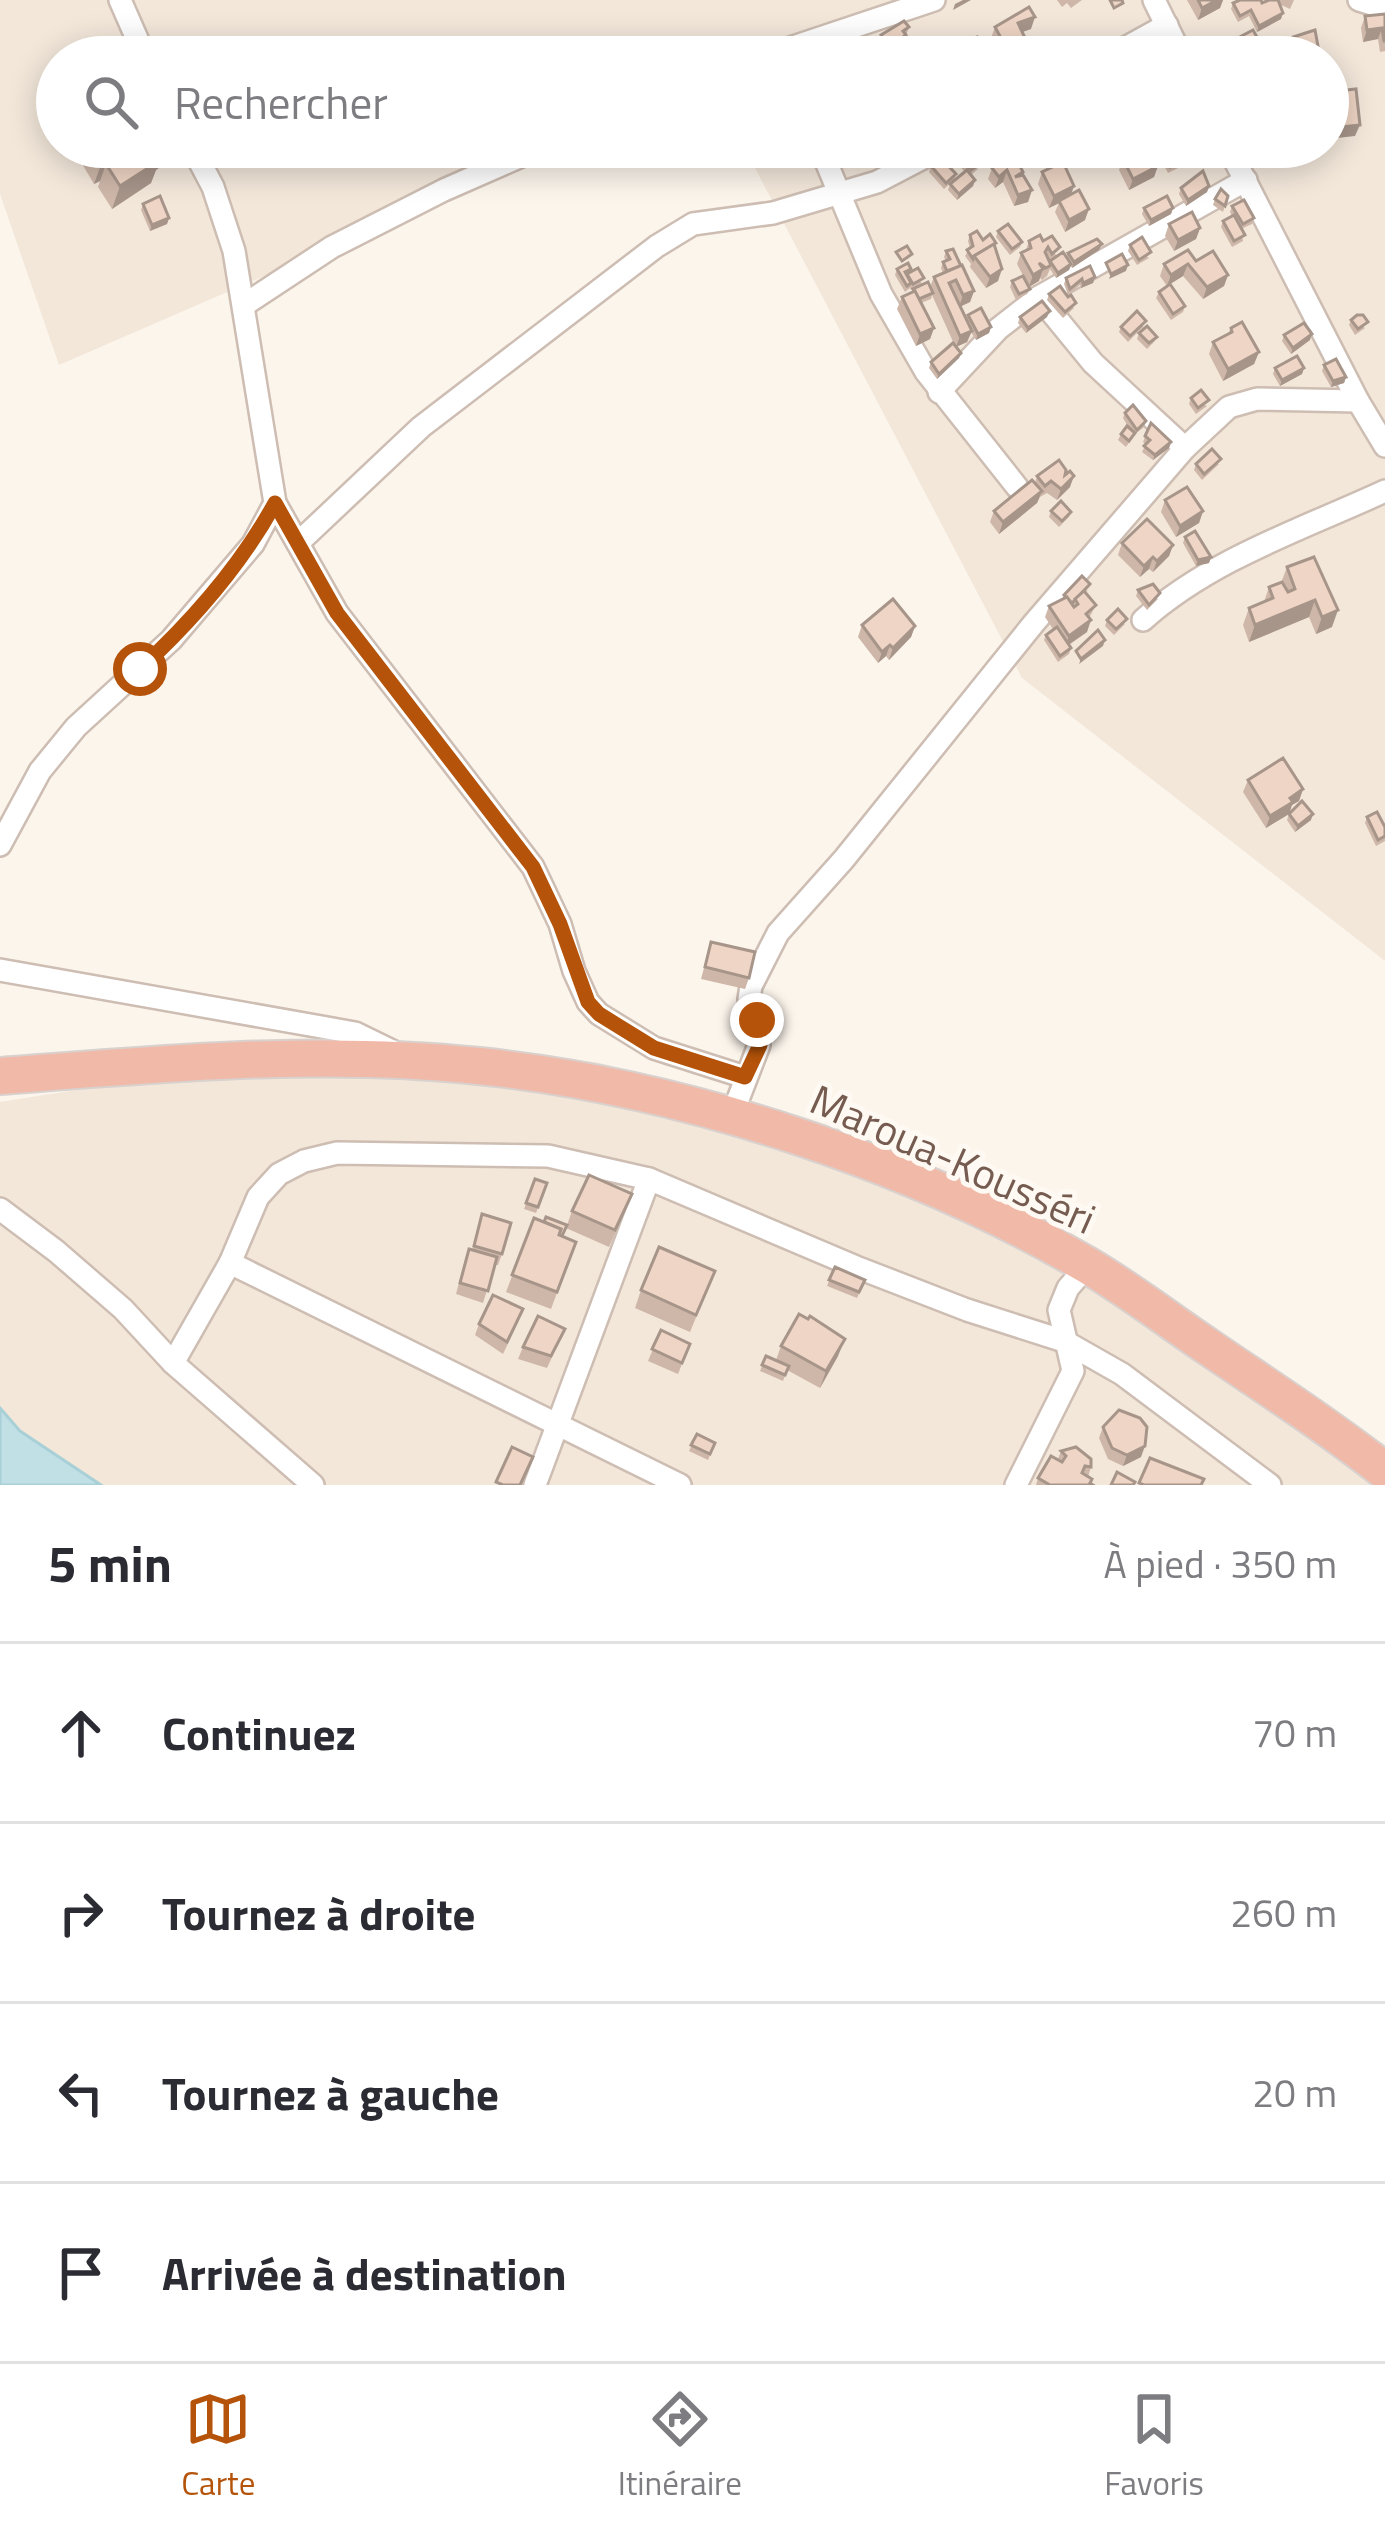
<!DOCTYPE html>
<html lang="fr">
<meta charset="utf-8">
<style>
body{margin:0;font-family:"Titillium Web",sans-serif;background:#f2f2f3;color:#2b2b33}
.stop{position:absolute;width:36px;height:36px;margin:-27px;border:9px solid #b45309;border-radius:50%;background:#fff}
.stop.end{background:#b45309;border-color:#fff;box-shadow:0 3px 12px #0008}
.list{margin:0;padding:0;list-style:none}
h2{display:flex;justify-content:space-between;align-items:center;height:156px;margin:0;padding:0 48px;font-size:51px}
h2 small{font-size:39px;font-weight:400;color:#7c7c81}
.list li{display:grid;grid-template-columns:78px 1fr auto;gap:36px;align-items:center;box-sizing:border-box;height:180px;padding:0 48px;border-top:3px solid #e1e1e2}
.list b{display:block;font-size:45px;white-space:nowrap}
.list em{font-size:39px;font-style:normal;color:#7c7c81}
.icon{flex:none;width:66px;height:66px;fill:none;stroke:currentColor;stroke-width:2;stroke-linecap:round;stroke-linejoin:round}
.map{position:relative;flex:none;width:1385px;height:1485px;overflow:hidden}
.search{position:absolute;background:#fff;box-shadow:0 6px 30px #0003;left:36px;right:36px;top:36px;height:132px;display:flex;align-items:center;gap:30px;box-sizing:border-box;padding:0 42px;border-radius:66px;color:#7c7c81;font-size:45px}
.sheet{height:876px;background:#fff}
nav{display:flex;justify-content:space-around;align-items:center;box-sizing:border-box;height:168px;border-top:3px solid #e1e1e2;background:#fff;font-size:33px;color:#7c7c81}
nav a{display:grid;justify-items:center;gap:6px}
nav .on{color:#b45309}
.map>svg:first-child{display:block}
</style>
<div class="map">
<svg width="1385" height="1485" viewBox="0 0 1385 1485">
<rect width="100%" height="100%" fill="#fcf5ec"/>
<g fill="#f3e7da">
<polygon points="0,0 1385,0 1385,961 1022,678 744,147 1328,147 1328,57 57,57 57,147 562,147 59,365 0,194"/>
<polygon points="392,1040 485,1047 600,1063 727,1095 915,1158 1121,1266 1385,1445 1385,1485 101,1485 20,1431 0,1408 0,1102"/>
</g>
<polygon fill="#c1e0e5" stroke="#a8d0d6" stroke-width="3" points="0,1408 20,1431 101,1485 0,1485"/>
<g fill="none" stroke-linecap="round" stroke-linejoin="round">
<g stroke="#cdbdb2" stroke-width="26">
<g id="street">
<polyline points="120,0 145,57"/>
<polyline points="1154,0 1182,57"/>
<polyline points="1359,0 1385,8"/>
<polyline points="763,57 934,0"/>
<polyline points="1109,57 1167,25"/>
<polyline points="820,147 881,294 926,372 1017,487"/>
<polyline points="1228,147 1358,401 1385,446"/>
<polyline points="1039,297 1093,363 1185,448"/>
<polyline points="244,305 332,247 444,190 542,147"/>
<polyline points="939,392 998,329 1039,297 1246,180"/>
<polyline points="275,503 337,613 533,867 560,924 574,971 588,1002 599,1014 654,1048 745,1077"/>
<polyline points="298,543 421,427 657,246 693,224 773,213 877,182 944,147"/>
<path d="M1143 620C1211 559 1303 529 1385 491"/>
<polyline points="0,845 40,771 76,727 171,640 253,544 275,503 234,251 213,187 192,147"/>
<polyline points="0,970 355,1033 398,1054"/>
<polyline points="732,1115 759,1045 749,999 751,986 778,933 844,859 1034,623 1185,448 1229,407 1257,399 1358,401"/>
<polyline points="0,1209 56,1251 123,1309 173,1363 313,1485"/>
<polyline points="230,1263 680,1485"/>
<polyline points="173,1363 230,1263 258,1197 279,1174 304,1161 337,1153 548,1156 649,1179 856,1267 967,1310 1064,1341 1122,1374 1270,1485"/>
<polyline points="535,1485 649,1179"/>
<polyline points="1016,1485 1073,1371 1059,1310 1068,1288 1088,1265"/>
</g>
</g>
<g stroke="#d9d1ce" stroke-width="40">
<path id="highway" d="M0 1076C159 1064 320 1049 479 1066 682 1087 911 1162 1087 1265 1128 1289 1167 1319 1207 1346 1267 1387 1328 1426 1385 1471"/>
</g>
<use href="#street" stroke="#fff" stroke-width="21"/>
<use href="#highway" stroke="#f1b9a8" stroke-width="36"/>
</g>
<g fill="#ceb7a9">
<polygon points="1057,0 1082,0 1071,8 1067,3 1062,7"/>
<polygon points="1187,0 1223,0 1220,8 1198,20"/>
<polygon points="1269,0 1294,0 1290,9 1279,4 1281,19 1257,32 1249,16 1238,22 1231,9 1233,3 1262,3"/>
<polygon points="1385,14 1385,51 1380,52 1378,39 1363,42 1361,28 1365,16"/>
<polygon points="909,27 904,41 885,53 878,41 881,35"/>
<polygon points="995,27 1031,29 1022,32 1020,50 1009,57 991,57 999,54 991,38"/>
<polygon points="1293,37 1320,57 1291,57 1289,49"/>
<polygon points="57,79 57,101 52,91"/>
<polygon points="76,147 114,147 116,158 132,147 177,147 173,158 156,170 151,183 112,209 98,187 100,181 94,184 75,152"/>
<polygon points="1175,147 1180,167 1168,173 1160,158 1154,177 1129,190 1119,170 1123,159"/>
<polygon points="978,149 1003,157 984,167 976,154"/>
<polygon points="1013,153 1021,175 1032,190 1028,202 1014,206 1003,182 995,188 988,179 992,168"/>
<polygon points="956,154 978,169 971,175 975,180 973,186 957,200 948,190 950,184 965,172 954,160"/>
<polygon points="931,166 956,174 954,180 944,189 929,172"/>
<polygon points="1042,172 1072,194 1085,220 1065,232 1055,212 1059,203 1049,208 1038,184"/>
<polygon points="1209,186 1207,192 1186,206 1179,194 1181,188"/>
<polygon points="1228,196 1223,212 1213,205 1215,199"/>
<polygon points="143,204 169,218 167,224 150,231 141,210"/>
<polygon points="1232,206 1254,218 1252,224 1241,229 1243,241 1232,247 1221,227 1223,221 1232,216 1230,212"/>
<polygon points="1144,208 1173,208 1171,214 1149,226 1142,214"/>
<polygon points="1169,224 1200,228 1196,239 1174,251 1165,236"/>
<polygon points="998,231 1022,242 1020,247 1010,255 996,237"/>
<polygon points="970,235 983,240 995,246 998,281 986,288 970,267 971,264 965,256 970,248 968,241"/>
<polygon points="1029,241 1043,241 1057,256 1066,256 1068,253 1099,250 1072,268 1071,266 1069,270 1056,278 1050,269 1047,276 1042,280 1040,278 1029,287 1017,264 1021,253 1026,250"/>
<polygon points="1130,245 1149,258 1137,265 1128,251"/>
<polygon points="946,251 974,291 970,302 960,307 966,319 968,315 991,327 989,333 976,340 971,332 967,342 956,347 961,353 959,358 937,379 929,368 931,362 955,346 932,295 931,299 921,303 934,328 930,339 916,346 897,309 902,297 912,292 913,289 930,287 934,277 943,273 941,268 943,262 946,261 944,257"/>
<polygon points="1196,261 1228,275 1224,286 1203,299 1183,276 1167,286 1160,276 1164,264"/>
<polygon points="897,269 911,269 910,273 922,283 911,290 910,288 905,292 895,275"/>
<polygon points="1095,277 1093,283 1081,288 1080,285 1068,295 1064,284 1066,278"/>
<polygon points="1012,281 1030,289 1027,294 1016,300 1010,287"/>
<polygon points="1159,292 1185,306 1183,312 1171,320 1156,298"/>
<polygon points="1049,294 1074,308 1063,318 1047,300"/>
<polygon points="1020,317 1047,317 1026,333 1018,323"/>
<polygon points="1351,320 1365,328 1355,335 1349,325"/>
<polygon points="1144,326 1128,342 1119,332 1121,327"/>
<polygon points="1231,328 1259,352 1254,364 1223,381 1209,354 1213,342 1228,334"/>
<polygon points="1139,333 1157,337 1154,342 1147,349 1137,339"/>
<polygon points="1284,335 1310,340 1291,354 1282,341"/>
<polygon points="1324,365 1346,377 1344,383 1331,387 1322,371"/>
<polygon points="1275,368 1304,368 1302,374 1280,386 1273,374"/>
<polygon points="1191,398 1207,406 1196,414 1189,404"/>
<polygon points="1125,413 1146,421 1144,427 1134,435 1126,447 1118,440 1121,434 1129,428 1123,418"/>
<polygon points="1151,423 1171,442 1169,448 1153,460 1142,452 1146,444 1143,442"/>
<polygon points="1196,464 1219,464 1202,480 1194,470"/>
<polygon points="1065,475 1070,487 1057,500 1047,493 1040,497 1037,503 999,534 990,522 994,511 1035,483 1037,476"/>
<polygon points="1165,500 1203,511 1199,523 1176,537 1161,512"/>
<polygon points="1051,511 1071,512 1069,517 1059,527 1049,517"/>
<polygon points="1185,537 1211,557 1209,563 1196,566 1183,543"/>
<polygon points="1122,543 1173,545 1169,556 1153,572 1149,569 1140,577 1118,555"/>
<polygon points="1314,557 1332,627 1316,634 1309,617 1249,642 1243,625 1249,608 1264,602 1269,587 1281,583 1287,567"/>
<polygon points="1088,590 1085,593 1096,605 1089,618 1087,632 1069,645 1071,648 1069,654 1058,662 1044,640 1046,635 1053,629 1045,617 1049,606 1062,600 1064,595"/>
<polygon points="1138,590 1158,599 1147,610 1136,596"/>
<polygon points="1107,620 1125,624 1114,635 1105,626"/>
<polygon points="862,625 915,626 911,637 889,660 886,656 878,663 858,637"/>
<polygon points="1248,780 1303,789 1299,801 1292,805 1289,814 1266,828 1243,792"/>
<polygon points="1289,814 1311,820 1295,832 1287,820"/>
<polygon points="1367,817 1385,827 1385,841 1376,846 1365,823"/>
<polygon points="711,942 749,978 745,989 701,979"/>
<polygon points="535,1179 547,1183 536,1213 524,1209"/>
<polygon points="572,1211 625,1211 609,1247 566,1228"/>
<polygon points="482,1214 502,1254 498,1265 495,1265 483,1303 456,1294 465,1260 472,1250"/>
<polygon points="534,1218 544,1222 562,1236 576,1242 551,1309 506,1292"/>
<polygon points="835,1267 865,1280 857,1298 827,1286"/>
<polygon points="715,1271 690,1332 635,1308 641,1290"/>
<polygon points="519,1320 503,1354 475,1335 479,1324"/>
<polygon points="565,1329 547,1368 518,1359 523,1347"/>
<polygon points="661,1330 690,1344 678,1374 648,1361"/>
<polygon points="781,1346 838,1356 820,1388 787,1370 783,1381 760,1371 766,1356 776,1360"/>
<polygon points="1103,1427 1141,1457 1123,1466 1108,1459 1099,1438"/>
<polygon points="697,1434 715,1443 708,1460 689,1451"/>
<polygon points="1061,1451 1091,1467 1088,1477 1093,1485 1036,1485 1038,1478 1058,1459"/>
</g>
<g fill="#a7958a">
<polygon points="963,0 971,0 953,10 955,4"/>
<polygon points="1217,0 1223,0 1220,8 1198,20 1202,8"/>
<polygon points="1283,13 1281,19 1257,32 1259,26"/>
<polygon points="1035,17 1031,29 1014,35 1018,23"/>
<polygon points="1382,28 1378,39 1363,42 1367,30"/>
<polygon points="906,35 904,41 885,53 888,47"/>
<polygon points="1025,38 1020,50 1009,57 1004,57 1007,49"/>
<polygon points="1258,39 1256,45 1238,56 1240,50"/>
<polygon points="1360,125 1355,136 1328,139 1331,128"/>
<polygon points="164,147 177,147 173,158 156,170 151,183 112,209 120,186 152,166 157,152"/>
<polygon points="1005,151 1003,157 984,167 986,161"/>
<polygon points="117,154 111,172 106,164 100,181 94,184 102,162"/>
<polygon points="1158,166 1154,177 1129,190 1133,179"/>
<polygon points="1007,170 1003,182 995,188 999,177"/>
<polygon points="975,180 973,186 957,200 959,194"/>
<polygon points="1074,186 1070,198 1049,208 1054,196"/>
<polygon points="1209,186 1207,192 1186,206 1188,200"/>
<polygon points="1032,190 1028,202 1014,206 1018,195"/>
<polygon points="1173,208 1171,214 1149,226 1151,220"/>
<polygon points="1089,209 1085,220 1065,232 1069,220"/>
<polygon points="169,218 167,224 150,231 152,225"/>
<polygon points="1200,228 1196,239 1174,251 1178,240"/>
<polygon points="1102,244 1099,250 1072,268 1074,262"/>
<polygon points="1071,264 1069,270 1056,278 1058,273"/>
<polygon points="1188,264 1183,276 1167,286 1171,275"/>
<polygon points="1128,265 1126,271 1109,279 1111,274"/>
<polygon points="1002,269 998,281 986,288 990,277"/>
<polygon points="1043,269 1039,281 1029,287 1033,275"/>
<polygon points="1228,275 1224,286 1203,299 1207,287"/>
<polygon points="1095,277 1093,283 1081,288 1083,283"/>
<polygon points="974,291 970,302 959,307 963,295"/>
<polygon points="1050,311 1047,317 1026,333 1028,328"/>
<polygon points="991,327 989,333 976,340 978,334"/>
<polygon points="934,328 930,339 916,346 920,334"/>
<polygon points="972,331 967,342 956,347 960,336"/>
<polygon points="1312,334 1310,340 1291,354 1293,348"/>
<polygon points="1259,352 1254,364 1223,381 1228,369"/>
<polygon points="961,353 959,358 937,379 939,374"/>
<polygon points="1304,368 1302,374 1280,386 1282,380"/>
<polygon points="1346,377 1344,383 1331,387 1333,381"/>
<polygon points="1171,442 1169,448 1153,460 1155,455"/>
<polygon points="1074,476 1070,487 1057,500 1061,489"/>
<polygon points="1042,491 1037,503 999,534 1003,522"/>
<polygon points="1203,511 1199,523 1176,537 1180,526"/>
<polygon points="1173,545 1169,556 1153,572 1157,561"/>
<polygon points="1153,557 1149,569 1140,577 1144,566"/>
<polygon points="1211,557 1209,563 1196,566 1198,560"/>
<polygon points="1315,600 1309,617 1249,642 1255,625"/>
<polygon points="1338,610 1332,627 1316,634 1322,617"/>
<polygon points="1091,620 1087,632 1065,647 1069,636"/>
<polygon points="915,626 911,637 889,660 893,648"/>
<polygon points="1105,640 1103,646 1079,664 1081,659"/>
<polygon points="890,645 886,656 878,663 882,652"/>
<polygon points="1303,789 1299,801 1292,805 1289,814 1266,828 1270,816 1290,798"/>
<polygon points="1313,814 1311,820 1295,832 1298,826"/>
<polygon points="845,1339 838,1356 820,1388 826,1371"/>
<polygon points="1145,1446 1141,1457 1123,1466 1127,1455"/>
</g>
<g fill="#efd5c5" stroke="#a7958a" stroke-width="3">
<polygon points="1110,0 1122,0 1123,3 1114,8"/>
<polygon points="1198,0 1217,0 1202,8"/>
<polygon points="1240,0 1261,0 1262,3 1269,0 1278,0 1283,13 1259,26 1251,10 1240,16 1233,3"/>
<polygon points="1029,7 1035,17 1018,23 1025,38 1007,49 995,27"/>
<polygon points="1385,14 1385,41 1384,41 1382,28 1367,30 1365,16"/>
<polygon points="904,21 909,27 903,31 906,35 888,47 881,35"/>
<polygon points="1253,30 1258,39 1240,50 1234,40"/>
<polygon points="1315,30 1320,57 1297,57 1293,37"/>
<polygon points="977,37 987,56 959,57 954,48"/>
<polygon points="1051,42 1059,56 1056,57 1047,57 1041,47"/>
<polygon points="1160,44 1167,57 1150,57 1147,52"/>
<polygon points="917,48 924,57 907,57"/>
<polygon points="1356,89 1360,125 1331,128 1328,92"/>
<polygon points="93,147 114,147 117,154 102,162"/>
<polygon points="132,147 151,147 159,161 120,186 106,164"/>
<polygon points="965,147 969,147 981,163 971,170 956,154"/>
<polygon points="980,147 1003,147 1005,151 986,161 978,149"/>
<polygon points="1143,147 1159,147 1161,153 1154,157 1158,166 1133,179 1123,159"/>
<polygon points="1159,147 1175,147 1182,161 1170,167"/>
<polygon points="1013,153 1023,172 1015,177 1023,175 1032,190 1018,195 1007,170 999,177 992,168"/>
<polygon points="940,157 956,174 946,183 931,166"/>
<polygon points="1063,162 1074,186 1054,196 1042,172"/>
<polygon points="967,170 975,180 959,194 950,184"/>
<polygon points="1203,171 1209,186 1188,200 1181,188"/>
<polygon points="1221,189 1228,196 1225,206 1215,199"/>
<polygon points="1079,190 1089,209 1069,220 1059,201"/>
<polygon points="160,196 169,218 152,225 143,204"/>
<polygon points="1167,196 1173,208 1151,220 1144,208"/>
<polygon points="1244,200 1254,218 1243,224 1232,206"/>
<polygon points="1192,212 1200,228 1178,240 1169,224"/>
<polygon points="1234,215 1245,235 1234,241 1223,221"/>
<polygon points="1008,224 1022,242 1012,249 998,231"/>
<polygon points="977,231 983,240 990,234 996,243 974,256 973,259 967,250 973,246 970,235"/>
<polygon points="1040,235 1043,241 1052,236 1060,247 1052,254 1048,247 1045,252 1051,265 1046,268 1039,263 1043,269 1033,275 1021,253 1031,248 1029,241"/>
<polygon points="1142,237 1151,252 1139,260 1130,245"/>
<polygon points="1097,239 1102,244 1074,262 1068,253"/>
<polygon points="994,244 1002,269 990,277 974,256"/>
<polygon points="907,246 912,254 902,261 896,252"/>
<polygon points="953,249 961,266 947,271 943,262 950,259 946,251"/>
<polygon points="1188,250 1196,261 1213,251 1228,275 1207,287 1188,264 1171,275 1164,264"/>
<polygon points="1063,252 1071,264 1058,273 1050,261"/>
<polygon points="1122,254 1128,265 1111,274 1106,263"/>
<polygon points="908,263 911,269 905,272 911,283 907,286 897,269"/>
<polygon points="962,265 974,291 963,295 956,280 949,283 972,331 960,336 934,277"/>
<polygon points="1090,266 1095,277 1083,283 1082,279 1070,289 1066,278"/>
<polygon points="918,268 924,278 913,284 907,274"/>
<polygon points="1023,276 1030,289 1019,294 1012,281"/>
<polygon points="928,282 933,293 919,299 913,289"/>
<polygon points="1170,284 1185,306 1173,314 1159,292"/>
<polygon points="1060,286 1068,297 1071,295 1076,303 1065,312 1049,294"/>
<polygon points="915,291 934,328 920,334 902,297"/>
<polygon points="1042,301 1050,311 1028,328 1020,317"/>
<polygon points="981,308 991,327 978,334 968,315"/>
<polygon points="1137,311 1146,321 1130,336 1121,327"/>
<polygon points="1357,315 1363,315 1368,322 1358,329 1351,320"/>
<polygon points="1242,322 1259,352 1228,369 1213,342 1232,332 1231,328"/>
<polygon points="1304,323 1312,334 1293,348 1284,335"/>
<polygon points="1147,326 1157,337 1149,343 1139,333"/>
<polygon points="953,343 961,353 939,374 931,362"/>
<polygon points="1297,356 1304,368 1282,380 1275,368"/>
<polygon points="1336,359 1346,377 1333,381 1324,365"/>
<polygon points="1201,390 1209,400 1198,408 1191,398"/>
<polygon points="1133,405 1146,421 1137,430 1125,413"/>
<polygon points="1151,423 1171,442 1155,455 1144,446 1150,440 1145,436"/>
<polygon points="1127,426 1135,433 1129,441 1121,434"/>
<polygon points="1212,449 1221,459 1204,474 1196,464"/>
<polygon points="1059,460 1066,470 1065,475 1070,471 1074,476 1061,489 1051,481 1045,486 1037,476"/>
<polygon points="1032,480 1042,491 1003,522 994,511"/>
<polygon points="1187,487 1203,511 1180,526 1165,500"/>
<polygon points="1061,501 1071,512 1062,521 1051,511"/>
<polygon points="1147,519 1173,545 1157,561 1153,557 1144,566 1122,543"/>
<polygon points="1195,531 1211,557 1198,560 1185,537"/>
<polygon points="1314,557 1338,610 1322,617 1315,600 1255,625 1249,608 1273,598 1269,587 1282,582 1288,592 1295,589 1287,567"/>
<polygon points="1082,576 1090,584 1072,603 1064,595"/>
<polygon points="1153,584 1160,593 1149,605 1138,590"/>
<polygon points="1084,591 1096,605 1086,614 1091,620 1069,636 1049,606 1067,597 1074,607 1078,604 1075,599"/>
<polygon points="893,599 915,626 893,648 890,645 882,652 862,625"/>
<polygon points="1118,609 1127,619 1116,629 1107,620"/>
<polygon points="1057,627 1071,648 1060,656 1046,635"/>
<polygon points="1098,630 1105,640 1081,659 1076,651"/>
<polygon points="1283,758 1303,789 1290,798 1293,802 1270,816 1248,780"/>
<polygon points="1302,801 1313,814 1298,826 1289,814"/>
<polygon points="1377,812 1385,827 1385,836 1378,840 1367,817"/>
<polygon points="711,942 755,952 749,978 705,967"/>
<polygon points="589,1175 632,1194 615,1230 572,1211"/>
<polygon points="535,1179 547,1183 538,1207 526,1203"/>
<polygon points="482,1214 511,1223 502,1254 474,1246"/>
<polygon points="546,1217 567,1225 562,1236 559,1235 561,1229 544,1222"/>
<polygon points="534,1218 561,1229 559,1235 576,1242 557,1292 512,1275"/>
<polygon points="659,1247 715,1271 696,1315 641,1290"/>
<polygon points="469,1249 497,1257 488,1291 460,1283"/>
<polygon points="835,1267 865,1280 859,1292 829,1280"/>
<polygon points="493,1295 523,1309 507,1342 479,1324"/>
<polygon points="799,1314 808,1319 810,1316 845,1339 826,1371 781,1346"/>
<polygon points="538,1316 565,1329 551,1356 523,1347"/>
<polygon points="661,1330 690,1344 682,1363 652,1349"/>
<polygon points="766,1356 789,1366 785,1375 762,1365"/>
<polygon points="1119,1410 1140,1418 1147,1427 1145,1446 1127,1455 1112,1448 1103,1427"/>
<polygon points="697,1434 715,1443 710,1454 691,1445"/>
<polygon points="512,1447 533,1457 520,1485 503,1485 496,1482"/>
<polygon points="1076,1447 1091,1459 1091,1467 1085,1466 1082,1473 1092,1479 1090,1483 1093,1485 1050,1485 1038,1478 1051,1456 1062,1462 1066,1456 1061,1451"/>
<polygon points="1150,1458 1204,1479 1201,1485 1144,1485 1139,1483"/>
<polygon points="1117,1472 1135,1482 1133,1485 1111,1485"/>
</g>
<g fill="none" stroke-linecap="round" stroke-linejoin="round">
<path stroke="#b45309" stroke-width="15" d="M140 669C192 621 241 565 275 503L337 613 533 867 560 924 588 1002 599 1014 654 1048 745 1077 760 1045 757 1020"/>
</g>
<g text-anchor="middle" stroke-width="10" stroke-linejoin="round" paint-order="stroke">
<g font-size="42" fill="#765c50" stroke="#fef9f2">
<text transform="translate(953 1159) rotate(24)" y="15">Maroua-Kousséri</text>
</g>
</g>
</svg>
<div class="stop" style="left:140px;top:669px"></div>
<div class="stop end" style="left:757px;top:1020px"></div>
<div class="search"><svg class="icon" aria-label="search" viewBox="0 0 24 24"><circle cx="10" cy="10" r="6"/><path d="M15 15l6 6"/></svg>Rechercher</div>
</div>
<section class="sheet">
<h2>5 min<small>À pied · 350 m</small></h2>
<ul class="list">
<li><svg class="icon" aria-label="ahead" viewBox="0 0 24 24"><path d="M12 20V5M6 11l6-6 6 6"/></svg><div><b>Continuez</b></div><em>70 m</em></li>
<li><svg class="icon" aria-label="right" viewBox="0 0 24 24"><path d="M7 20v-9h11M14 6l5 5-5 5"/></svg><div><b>Tournez à droite</b></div><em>260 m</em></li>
<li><svg class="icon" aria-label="left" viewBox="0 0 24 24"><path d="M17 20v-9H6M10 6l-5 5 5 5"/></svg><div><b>Tournez à gauche</b></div><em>20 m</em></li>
<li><svg class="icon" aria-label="arrive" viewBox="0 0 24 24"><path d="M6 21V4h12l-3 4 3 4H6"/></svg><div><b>Arrivée à destination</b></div></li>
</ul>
</section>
<nav>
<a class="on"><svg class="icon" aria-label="map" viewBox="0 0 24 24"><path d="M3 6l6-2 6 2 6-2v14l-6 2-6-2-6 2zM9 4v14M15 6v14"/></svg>Carte</a>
<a><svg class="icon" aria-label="directions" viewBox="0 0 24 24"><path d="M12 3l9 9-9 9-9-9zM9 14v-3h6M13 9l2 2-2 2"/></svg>Itinéraire</a>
<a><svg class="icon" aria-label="saved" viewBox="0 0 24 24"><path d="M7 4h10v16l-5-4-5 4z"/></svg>Favoris</a>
</nav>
